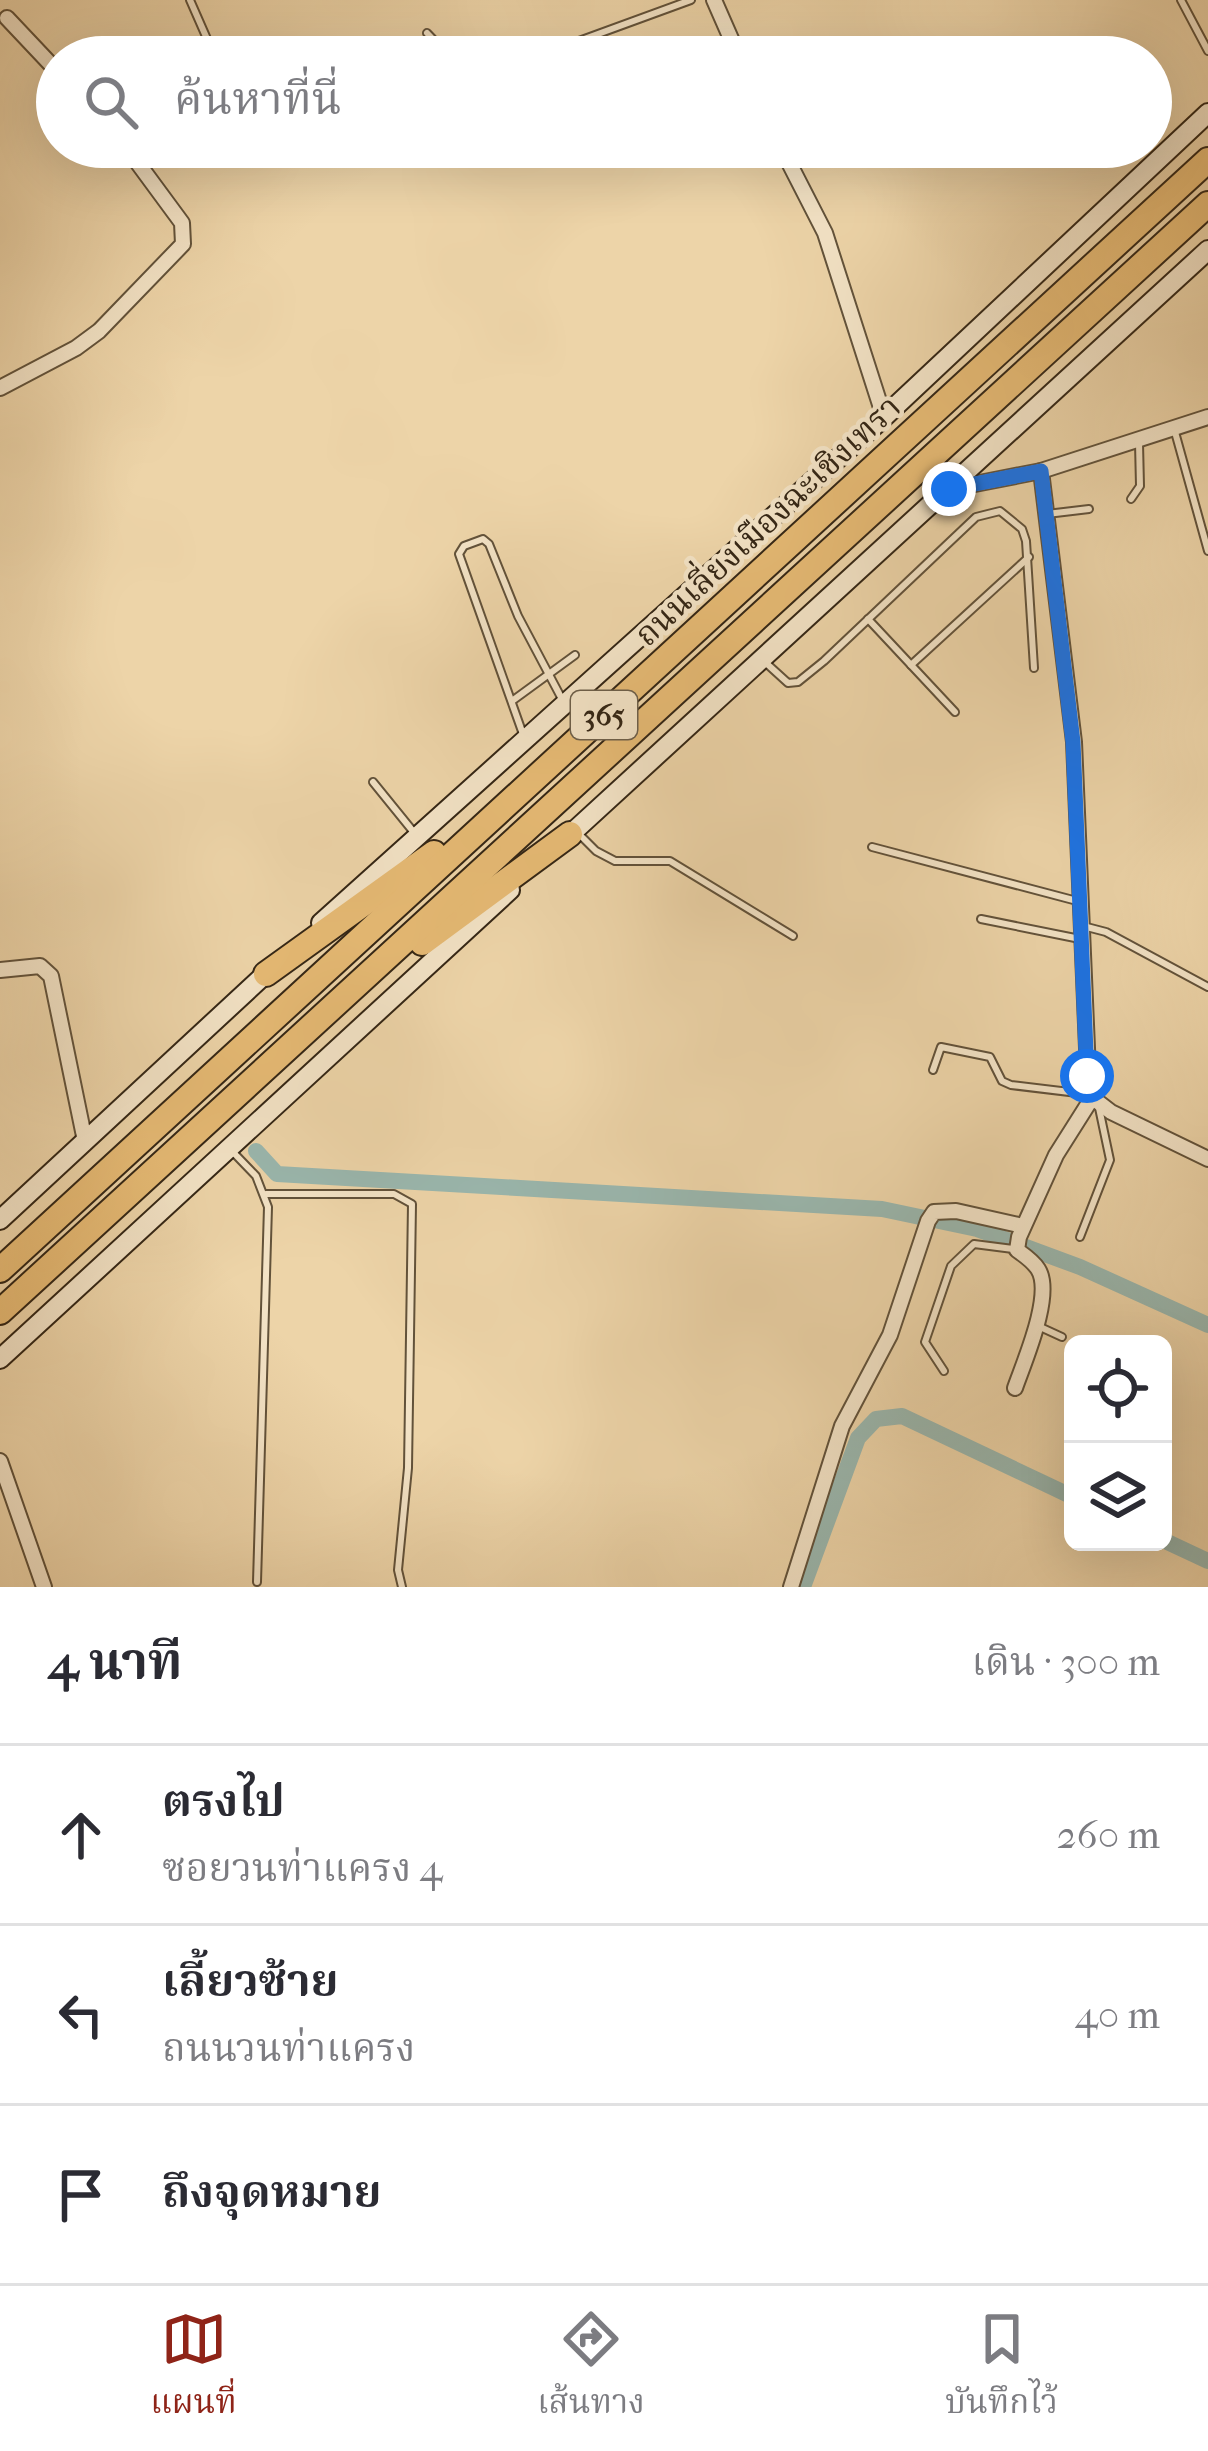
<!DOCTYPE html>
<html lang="th">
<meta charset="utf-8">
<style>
body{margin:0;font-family:"IM FELL French Canon","Noto Serif Thai",serif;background:#f7f7f7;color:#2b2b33}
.controls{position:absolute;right:36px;bottom:36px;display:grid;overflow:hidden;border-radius:18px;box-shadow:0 12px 48px #0002}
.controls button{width:108px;height:108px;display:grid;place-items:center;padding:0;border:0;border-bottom:3px solid #e1e1e2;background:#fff;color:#2b2b33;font:60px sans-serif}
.stop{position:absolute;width:36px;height:36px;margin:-27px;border:9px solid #1a73e8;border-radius:50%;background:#fff}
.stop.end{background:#1a73e8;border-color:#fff;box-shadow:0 3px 12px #0008}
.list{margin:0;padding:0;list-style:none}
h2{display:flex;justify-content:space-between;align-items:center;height:156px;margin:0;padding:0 48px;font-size:51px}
h2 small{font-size:39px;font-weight:400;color:#7c7c81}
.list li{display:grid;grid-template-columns:78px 1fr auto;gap:36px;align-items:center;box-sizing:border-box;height:180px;padding:0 48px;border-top:3px solid #e1e1e2}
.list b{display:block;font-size:45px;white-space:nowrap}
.list p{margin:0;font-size:39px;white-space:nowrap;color:#7c7c81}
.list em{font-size:39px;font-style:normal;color:#7c7c81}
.icon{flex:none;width:66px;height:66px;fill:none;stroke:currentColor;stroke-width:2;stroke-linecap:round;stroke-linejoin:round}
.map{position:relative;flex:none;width:1208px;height:1587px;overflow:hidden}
.search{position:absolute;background:#fff;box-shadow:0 12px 48px #0002;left:36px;right:36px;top:36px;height:132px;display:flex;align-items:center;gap:30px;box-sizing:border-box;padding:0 42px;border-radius:66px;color:#7c7c81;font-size:45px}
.sheet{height:696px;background:#fff}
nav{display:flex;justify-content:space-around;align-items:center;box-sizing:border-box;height:168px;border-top:3px solid #e1e1e2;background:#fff;font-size:33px;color:#7c7c81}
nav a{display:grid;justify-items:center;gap:6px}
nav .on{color:#8f2418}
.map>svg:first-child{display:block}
</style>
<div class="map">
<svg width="1208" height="1587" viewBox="0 0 1208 1587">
<rect width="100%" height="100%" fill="#edd4a8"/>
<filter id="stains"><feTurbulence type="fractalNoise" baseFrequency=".00167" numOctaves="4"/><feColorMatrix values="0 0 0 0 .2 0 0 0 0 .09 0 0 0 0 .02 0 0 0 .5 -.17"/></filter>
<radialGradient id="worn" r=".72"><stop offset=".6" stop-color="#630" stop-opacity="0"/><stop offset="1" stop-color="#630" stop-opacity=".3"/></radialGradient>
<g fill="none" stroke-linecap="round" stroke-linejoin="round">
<g stroke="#9ab7ae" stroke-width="16">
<polyline points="256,1151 277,1174 882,1209 977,1229 1080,1267 1208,1325"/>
<polyline points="1163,1540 1208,1561"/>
<polyline points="803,1587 858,1438 876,1419 902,1416 1073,1497"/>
</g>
<g stroke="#62523a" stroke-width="10">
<g id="lane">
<polyline points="190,0 215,57"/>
<polyline points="1181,0 1208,51"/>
<polyline points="427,33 450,57"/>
<polyline points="535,57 691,0"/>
<polyline points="254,147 260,160"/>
<polyline points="1175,432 1208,551"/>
<polyline points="1131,499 1140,486 1139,443"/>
<polyline points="1047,514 1089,509"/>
<polyline points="868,619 955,712"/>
<polyline points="766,663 788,683 798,682 824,661 976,517 1000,511 1022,529 1026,541 1034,668"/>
<polyline points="911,665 1029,557"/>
<polyline points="512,701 575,655"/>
<polyline points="524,737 459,554 464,546 483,539 489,544 518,616 563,701"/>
<polyline points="373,782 416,835"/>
<polyline points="577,832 596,851 615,861 670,861 793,936"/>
<polyline points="872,847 1077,901"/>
<polyline points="981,919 1080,939"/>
<polyline points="1083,926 1106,932 1208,987"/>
<polyline points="933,1070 941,1047 990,1057 1002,1081 1011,1085 1086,1094"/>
<polyline points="230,1149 256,1176 268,1207 257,1582"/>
<polyline points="266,1194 394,1194 412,1204 408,1468 398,1570 402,1587"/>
<polyline points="1080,1237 1110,1160 1099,1108"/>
<polyline points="1038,1326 1062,1337"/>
<polyline points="944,1371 925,1342 951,1266 974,1244 1013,1249"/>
</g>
</g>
<g stroke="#62523a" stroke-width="18">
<g id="street">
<polyline points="714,0 739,57"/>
<polyline points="7,18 57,71"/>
<polyline points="781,147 825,233 884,417"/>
<polyline points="0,388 76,348 99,331 183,244 182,223 126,147"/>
<polyline points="1041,471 1074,742 1089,1095 1111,1112 1208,1159"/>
<polyline points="949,489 1041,471 1208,417"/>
<polyline points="0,970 40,966 51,976 85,1141"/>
<path d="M1015 1388C1024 1362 1054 1294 1038 1269 1033 1261 1024 1255 1017 1250L1019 1237 1056 1155 1092 1098"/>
<polyline points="0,1461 44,1587"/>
<polyline points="791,1587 842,1426 890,1335 928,1221 934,1212 956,1211 1023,1226"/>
</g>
</g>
<g stroke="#342615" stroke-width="22">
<g id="secondary">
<polyline points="561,843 1208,250"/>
<polyline points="321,923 884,417 1208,113"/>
<polyline points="0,1220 274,966"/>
<polyline points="0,1359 510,890"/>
</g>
</g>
<g stroke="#342615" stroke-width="28">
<g id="highway">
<polyline points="422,943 570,834"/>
<polyline points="266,974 434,853"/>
<polyline points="0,1270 1208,160"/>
<polyline points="0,1312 1208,204"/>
</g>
</g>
<use href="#lane" stroke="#f3e3c6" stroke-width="6"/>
<use href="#street" stroke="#f3e3c6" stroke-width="14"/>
<use href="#secondary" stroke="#f3e3c6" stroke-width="18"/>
<use href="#highway" stroke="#e6ba74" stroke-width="24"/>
</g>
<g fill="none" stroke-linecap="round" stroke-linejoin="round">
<polyline stroke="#1a73e8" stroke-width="15" points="949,489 1041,471 1073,742 1087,1076"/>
</g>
<g text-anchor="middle" stroke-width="9" stroke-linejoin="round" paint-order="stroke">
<rect fill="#f3e3c6" stroke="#6d5f4a" stroke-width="3" x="571" y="691" width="66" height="48" rx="9"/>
<g font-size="30" font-weight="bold" fill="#342615">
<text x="604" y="725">365</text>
</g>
<g font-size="33" fill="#342615" stroke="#f3e3c6">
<text transform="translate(767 520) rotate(-43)" y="12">ถนนเลี่ยงเมืองฉะเชิงเทรา</text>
</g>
</g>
<rect width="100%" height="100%" filter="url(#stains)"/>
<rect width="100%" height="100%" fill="url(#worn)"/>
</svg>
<div class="controls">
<button><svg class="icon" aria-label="locate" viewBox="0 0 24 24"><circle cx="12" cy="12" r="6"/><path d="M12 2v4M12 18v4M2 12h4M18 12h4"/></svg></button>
<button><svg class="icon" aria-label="layers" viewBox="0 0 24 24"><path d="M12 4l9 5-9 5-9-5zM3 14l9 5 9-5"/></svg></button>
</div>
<div class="stop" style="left:1087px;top:1076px"></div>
<div class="stop end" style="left:949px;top:489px"></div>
<div class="search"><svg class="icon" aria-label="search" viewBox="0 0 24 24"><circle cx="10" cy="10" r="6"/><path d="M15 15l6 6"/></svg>ค้นหาที่นี่</div>
</div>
<section class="sheet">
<h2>4 นาที<small>เดิน · 300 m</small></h2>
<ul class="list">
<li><svg class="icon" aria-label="ahead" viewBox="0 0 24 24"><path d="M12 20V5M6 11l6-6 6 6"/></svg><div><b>ตรงไป</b><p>ซอยวนท่าแครง 4</p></div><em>260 m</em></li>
<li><svg class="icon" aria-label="left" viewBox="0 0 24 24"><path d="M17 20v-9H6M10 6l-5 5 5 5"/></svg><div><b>เลี้ยวซ้าย</b><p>ถนนวนท่าแครง</p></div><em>40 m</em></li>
<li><svg class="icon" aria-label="arrive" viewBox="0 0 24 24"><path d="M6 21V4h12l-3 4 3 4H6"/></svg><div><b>ถึงจุดหมาย</b></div></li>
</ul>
</section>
<nav>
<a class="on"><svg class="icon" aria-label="map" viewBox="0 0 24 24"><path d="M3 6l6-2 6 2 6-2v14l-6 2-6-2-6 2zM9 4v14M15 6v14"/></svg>แผนที่</a>
<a><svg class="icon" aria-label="directions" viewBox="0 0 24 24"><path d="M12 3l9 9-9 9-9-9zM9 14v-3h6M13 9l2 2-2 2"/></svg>เส้นทาง</a>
<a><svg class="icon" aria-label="saved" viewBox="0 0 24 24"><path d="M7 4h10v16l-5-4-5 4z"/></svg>บันทึกไว้</a>
</nav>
